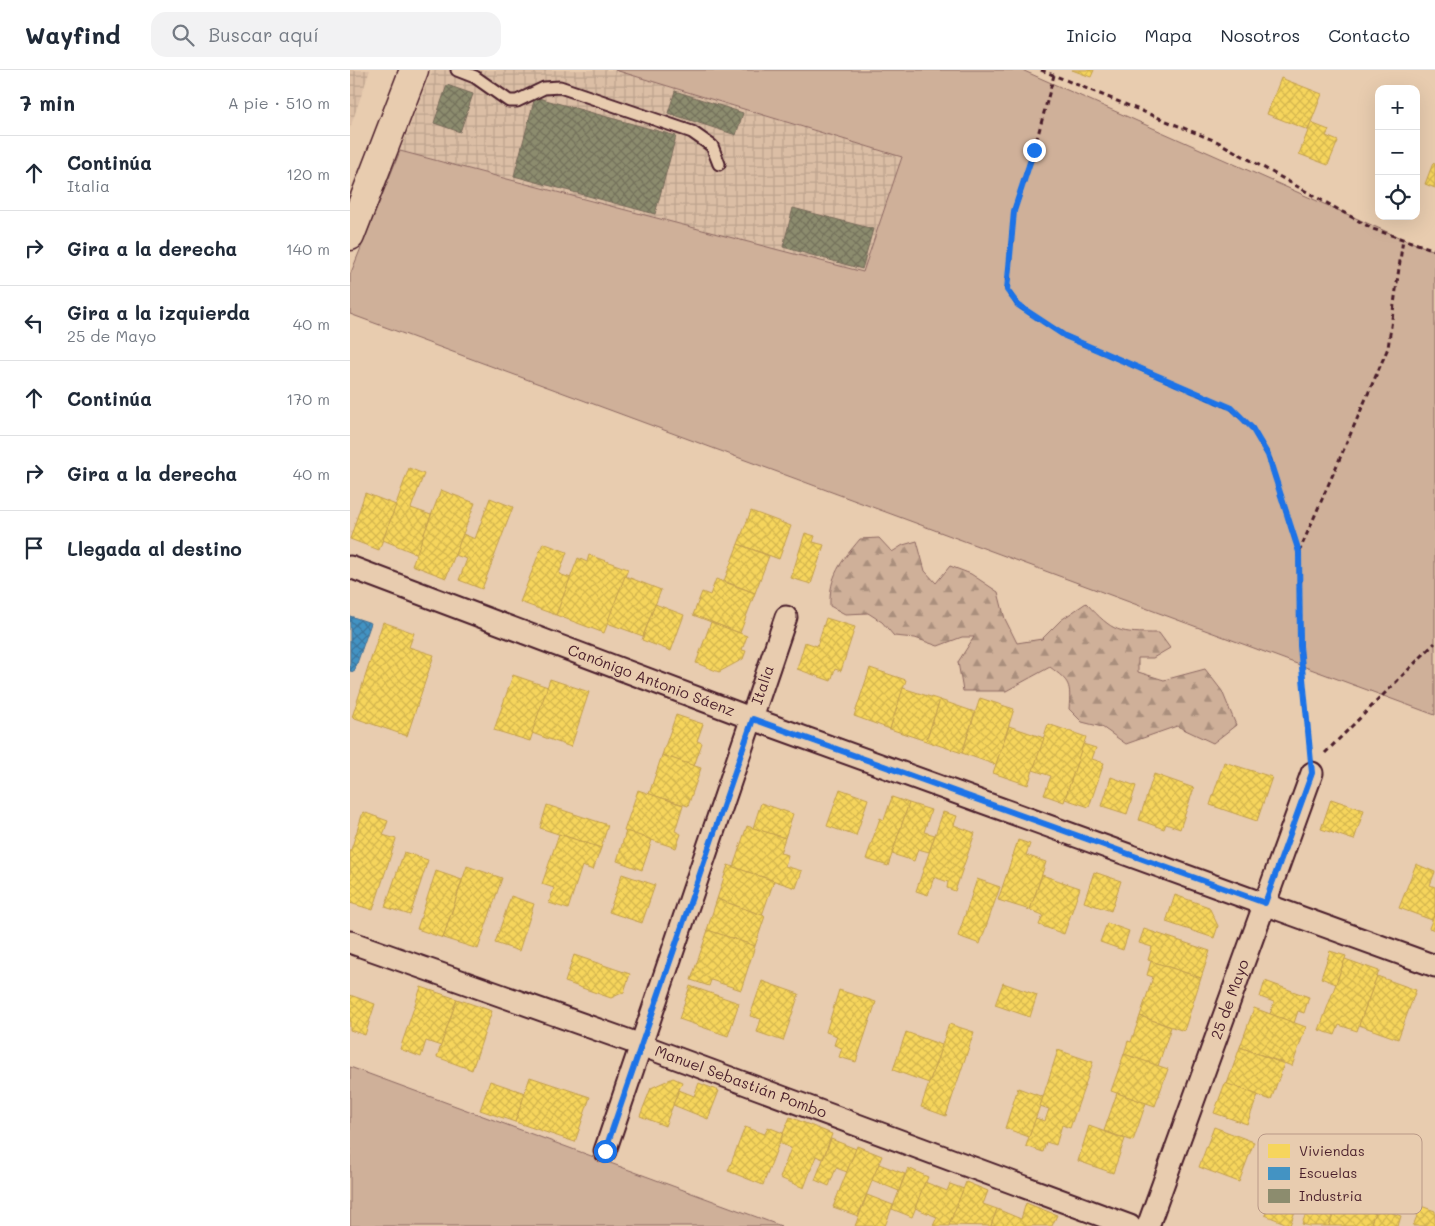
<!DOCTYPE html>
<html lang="es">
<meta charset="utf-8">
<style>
body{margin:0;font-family:Mali,sans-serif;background:#f2f2f3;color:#1f2937}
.controls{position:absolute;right:15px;top:15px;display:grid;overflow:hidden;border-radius:10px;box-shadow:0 5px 20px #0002}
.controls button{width:45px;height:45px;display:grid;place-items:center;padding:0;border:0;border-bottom:1px solid #e0e1e3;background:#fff;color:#1f2937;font:25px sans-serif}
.stop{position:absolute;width:15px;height:15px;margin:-11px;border:4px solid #1a73e8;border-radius:50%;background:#fff}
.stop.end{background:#1a73e8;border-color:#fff;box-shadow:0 1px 5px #0008}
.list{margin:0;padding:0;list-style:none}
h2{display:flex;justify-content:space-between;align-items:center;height:65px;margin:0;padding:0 20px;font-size:21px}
h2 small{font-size:16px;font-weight:400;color:#747a83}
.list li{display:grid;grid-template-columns:32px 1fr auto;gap:15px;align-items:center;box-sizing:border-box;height:75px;padding:0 20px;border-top:1px solid #e0e1e3}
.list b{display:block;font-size:19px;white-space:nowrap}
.list p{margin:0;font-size:16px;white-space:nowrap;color:#747a83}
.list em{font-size:16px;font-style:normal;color:#747a83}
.icon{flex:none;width:28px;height:28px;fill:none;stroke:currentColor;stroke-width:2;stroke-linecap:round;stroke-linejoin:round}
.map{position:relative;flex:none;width:1085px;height:1156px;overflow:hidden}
header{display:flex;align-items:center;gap:30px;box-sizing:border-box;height:70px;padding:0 25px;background:#fff;border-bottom:1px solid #e0e1e3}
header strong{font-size:24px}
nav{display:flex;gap:28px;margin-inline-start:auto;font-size:18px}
.search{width:350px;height:45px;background:#f2f2f3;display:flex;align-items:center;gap:12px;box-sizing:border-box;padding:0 18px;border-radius:15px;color:#747a83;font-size:19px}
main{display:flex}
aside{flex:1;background:#fff}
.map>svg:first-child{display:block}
</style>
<header>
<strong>Wayfind</strong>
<div class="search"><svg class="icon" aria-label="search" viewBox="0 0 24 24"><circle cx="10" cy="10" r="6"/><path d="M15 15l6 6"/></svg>Buscar aquí</div>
<nav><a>Inicio</a><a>Mapa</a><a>Nosotros</a><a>Contacto</a></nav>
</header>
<main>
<aside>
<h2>7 min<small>A pie · 510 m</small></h2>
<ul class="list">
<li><svg class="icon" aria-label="ahead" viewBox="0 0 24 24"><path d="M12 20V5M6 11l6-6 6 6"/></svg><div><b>Continúa</b><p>Italia</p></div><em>120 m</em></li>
<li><svg class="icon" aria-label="right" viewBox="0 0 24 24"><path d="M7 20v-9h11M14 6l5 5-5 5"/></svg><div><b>Gira a la derecha</b></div><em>140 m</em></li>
<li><svg class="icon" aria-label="left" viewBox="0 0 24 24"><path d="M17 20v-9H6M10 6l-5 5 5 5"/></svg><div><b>Gira a la izquierda</b><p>25 de Mayo</p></div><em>40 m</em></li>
<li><svg class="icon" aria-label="ahead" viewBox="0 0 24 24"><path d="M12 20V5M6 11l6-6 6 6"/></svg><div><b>Continúa</b></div><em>170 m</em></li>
<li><svg class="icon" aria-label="right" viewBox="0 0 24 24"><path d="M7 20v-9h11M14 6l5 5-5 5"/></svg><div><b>Gira a la derecha</b></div><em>40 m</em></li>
<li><svg class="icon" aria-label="arrive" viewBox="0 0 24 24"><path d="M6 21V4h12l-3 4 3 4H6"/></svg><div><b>Llegada al destino</b></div></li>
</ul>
</aside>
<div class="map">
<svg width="1085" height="1156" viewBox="0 0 1085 1156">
<defs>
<pattern id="industrial-grid" width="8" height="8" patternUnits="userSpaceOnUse" patternTransform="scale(1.25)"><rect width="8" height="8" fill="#dbbea5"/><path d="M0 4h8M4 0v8" fill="none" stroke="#bda38e"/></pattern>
<pattern id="forest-firs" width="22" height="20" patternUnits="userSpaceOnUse" patternTransform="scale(1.25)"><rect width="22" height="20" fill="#cfb099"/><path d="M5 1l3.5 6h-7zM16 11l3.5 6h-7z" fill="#aa8f7d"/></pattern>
<pattern id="homes-cross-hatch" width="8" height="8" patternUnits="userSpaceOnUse" patternTransform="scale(1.25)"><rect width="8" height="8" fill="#f6d55c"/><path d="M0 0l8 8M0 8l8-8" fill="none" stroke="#d4b650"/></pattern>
<pattern id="schools-cross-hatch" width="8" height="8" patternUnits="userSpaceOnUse" patternTransform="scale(1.25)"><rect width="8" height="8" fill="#4393c3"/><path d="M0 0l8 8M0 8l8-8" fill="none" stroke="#3a779f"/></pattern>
<pattern id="industry-cross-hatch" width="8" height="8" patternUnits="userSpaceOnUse" patternTransform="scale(1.25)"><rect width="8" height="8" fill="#8c8c6e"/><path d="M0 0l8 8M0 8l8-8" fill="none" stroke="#74725b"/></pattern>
</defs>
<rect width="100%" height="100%" fill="#e8ccaf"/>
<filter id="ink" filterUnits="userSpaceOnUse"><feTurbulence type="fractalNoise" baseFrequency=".02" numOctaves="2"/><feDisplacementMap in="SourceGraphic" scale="10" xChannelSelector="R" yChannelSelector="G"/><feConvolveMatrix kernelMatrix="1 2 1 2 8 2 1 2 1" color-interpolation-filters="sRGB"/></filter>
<g filter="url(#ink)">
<g fill="url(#industrial-grid)">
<polygon points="0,0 20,0 0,58"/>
<polygon points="82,0 265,0 552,87 513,203 50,81"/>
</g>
<g fill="#cfb099" stroke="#8c6862">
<polygon points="265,0 672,0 1053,169 1085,181 1085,645 0,244 0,205 50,81 513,202 552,87"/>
<polygon points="0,997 431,1156 0,1156"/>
</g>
<path fill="url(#forest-firs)" stroke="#8c6862" d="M529 468 542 482 553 475 567 471 575 501 586 513 600 496 621 504 648 522 655 549 667 573 692 569 711 550 736 533C764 563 768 563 809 563L820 578 803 588H788V602L814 610 855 599 872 621 886 655 863 673 827 656 776 674 752 657 732 652 719 639C721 614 720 612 700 597L656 621H613L608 592 624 567H612L588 576 565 568 544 566 532 552 518 543 495 544 480 536C479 505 491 492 510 469Z"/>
<g fill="url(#homes-cross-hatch)" stroke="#c29e4d">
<polygon points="722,0 744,0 741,7"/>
<polygon points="931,8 972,24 958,60 917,44"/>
<polygon points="961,53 979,60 976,66 988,71 978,95 949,84"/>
<polygon points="1083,93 1085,94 1085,118 1075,114"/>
<polygon points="59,398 74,404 61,438 81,445 67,484 33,470"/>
<polygon points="91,420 125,433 96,508 62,495"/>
<polygon points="15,423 46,435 29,480 0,469"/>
<polygon points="140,428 163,437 132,519 109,510 117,489 105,485 113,464 125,469"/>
<polygon points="401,441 441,456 429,489 388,474"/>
<polygon points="455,463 465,466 463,472 474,475 461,514 441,508"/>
<polygon points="193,473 217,482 209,504 221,508 206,545 170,532"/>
<polygon points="388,474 419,486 405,523 374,511"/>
<polygon points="239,485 278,499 254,563 206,545 228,488 237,492"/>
<polygon points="275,506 311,520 293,566 257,553"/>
<polygon points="366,509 405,523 390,563 343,545 352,522 360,525"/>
<polygon points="305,534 334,545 321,581 292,570"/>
<polygon points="476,548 505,557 491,601 485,599 481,611 447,599 455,572 467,576"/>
<polygon points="33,552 64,563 59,577 84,585 57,666 2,647"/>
<polygon points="361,552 397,566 392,580 396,581 393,589 369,602 346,593"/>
<polygon points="520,598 556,610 540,659 504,646"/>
<polygon points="163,605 198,617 180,671 144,660"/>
<polygon points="200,609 239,622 221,677 182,663"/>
<polygon points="553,618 590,630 576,671 540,659"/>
<polygon points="630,628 664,639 646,695 612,683"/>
<polygon points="590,630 625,642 612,683 576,671"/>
<polygon points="326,645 353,654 347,671 352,673 344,696 312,685"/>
<polygon points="698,654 736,667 714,732 694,725 701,706 683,700"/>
<polygon points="659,656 694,668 678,715 643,703"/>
<polygon points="733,674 746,678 742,689 754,693 739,737 715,729"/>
<polygon points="312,685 351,698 338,736 299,724"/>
<polygon points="874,692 922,707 907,751 860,735"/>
<polygon points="804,704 844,718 830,759 816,754 814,759 789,750"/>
<polygon points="761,707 786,716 777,744 752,736"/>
<polygon points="490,719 518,729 506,766 477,756"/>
<polygon points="288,720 333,735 325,761 331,764 326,778 274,761"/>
<polygon points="542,727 559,733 538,796 516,789 530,748 534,750"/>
<polygon points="981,729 1014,740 1004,770 971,759"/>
<polygon points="411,733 443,744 435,768 403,758"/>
<polygon points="559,733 581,740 574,762 585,765 579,782 568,779 564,791 542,784"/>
<polygon points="197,735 258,755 251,778 190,758"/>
<polygon points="13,742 38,751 33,765 46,769 23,840 0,833 0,783"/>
<polygon points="593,742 607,746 604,755 625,763 605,821 597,818 598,812 584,807 578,825 566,821"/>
<polygon points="397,756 435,768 430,783 438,785 435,796 452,801 446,818 383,797"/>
<polygon points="276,761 302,770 292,800 267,791"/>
<polygon points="209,764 251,778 243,800 232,796 218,839 199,833 204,818 192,814"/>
<polygon points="668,770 680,774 676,785 696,792 680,840 648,830"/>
<polygon points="54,782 78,790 60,845 35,837"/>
<polygon points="1066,794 1085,802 1080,815 1085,817 1085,843 1082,850 1049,838"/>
<polygon points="378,795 424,811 412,845 367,829"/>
<polygon points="117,796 152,808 128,879 93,868"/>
<polygon points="86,801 112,810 93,868 67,859"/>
<polygon points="744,802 771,811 761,841 734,832"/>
<polygon points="272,804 305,815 292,853 259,842"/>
<polygon points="692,805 730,818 714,864 689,855 693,845 680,840"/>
<polygon points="627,809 650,817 630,874 608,866"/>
<polygon points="825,825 859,837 868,856 864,868 816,852"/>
<polygon points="161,826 184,834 169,881 145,873"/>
<polygon points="367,829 415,846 405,876 357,860"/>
<polygon points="1085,843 1085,860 1079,858"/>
<polygon points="757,853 779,861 773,880 750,872"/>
<polygon points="794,859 860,881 851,908 798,890 802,877 789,873"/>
<polygon points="358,860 405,876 391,920 361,910 359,916 341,910"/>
<polygon points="980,881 996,886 986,914 971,908"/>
<polygon points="224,885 280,904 274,922 261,928 215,912"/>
<polygon points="995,889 1029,901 1007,961 989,955 985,965 969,960"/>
<polygon points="801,891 851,908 834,961 790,946 803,907 797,905"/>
<polygon points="1027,906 1066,920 1048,969 1009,955"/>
<polygon points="412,911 449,924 433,971 407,962 411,949 400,946"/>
<polygon points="915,911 959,927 954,943 948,941 944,953 920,944 924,932 910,927"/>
<polygon points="653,913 687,925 680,947 645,935"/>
<polygon points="340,916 389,933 378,966 329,949"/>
<polygon points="71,917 107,929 91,976 76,971 71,987 50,979"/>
<polygon points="489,920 526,932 506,992 489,987 492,978 484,975 487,966 476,962"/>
<polygon points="0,925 25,934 15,965 0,960"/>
<polygon points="107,929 142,941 122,1000 87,987"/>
<polygon points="904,938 956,957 942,996 890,977"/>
<polygon points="790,946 821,957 808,996 774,984 778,971 781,972"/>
<polygon points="599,954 624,962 596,1046 571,1037"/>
<polygon points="556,962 592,975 579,1013 543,1000"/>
<polygon points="890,977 934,994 921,1030 877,1014"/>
<polygon points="708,980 743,992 720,1058 712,1055 706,1075 696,1072 693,1082 676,1076 685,1048 695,1051 699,1039 690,1036"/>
<polygon points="774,984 818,999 805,1036 761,1021"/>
<polygon points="180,1007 240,1027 225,1072 165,1052"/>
<polygon points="323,1008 332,1012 315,1056 290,1046 301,1018"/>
<polygon points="140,1011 175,1023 165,1052 130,1040"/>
<polygon points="349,1013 369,1021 358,1049 323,1035 329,1020 344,1026"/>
<polygon points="875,1013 908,1025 897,1054 864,1043"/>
<polygon points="668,1018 693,1027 679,1067 655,1058"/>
<polygon points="767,1023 796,1033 783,1071 754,1061"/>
<polygon points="440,1047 482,1064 473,1089 466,1086 454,1118 430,1108 441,1078 429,1073"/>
<polygon points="739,1056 775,1069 763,1103 728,1091"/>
<polygon points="395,1057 415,1064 418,1057 433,1063 413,1115 378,1101"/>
<polygon points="864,1057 904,1072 889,1112 849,1097"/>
<polygon points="481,1069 506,1079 497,1102 486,1098 479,1116 465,1110"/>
<polygon points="507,1076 532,1086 508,1146 483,1137"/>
<polygon points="529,1094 555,1104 549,1121 522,1110"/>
<polygon points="558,1098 578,1107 562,1147 542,1139"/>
<polygon points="929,1105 955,1114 940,1155 915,1145"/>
<polygon points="575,1112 597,1121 600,1114 614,1119 599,1156 583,1156 587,1147 565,1138"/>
<polygon points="616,1112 638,1121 633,1134 647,1139 641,1156 599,1155"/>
<polygon points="967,1113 992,1121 979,1156 959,1156 952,1154"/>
<polygon points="992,1121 1028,1135 1020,1156 979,1156"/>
<polygon points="517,1125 543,1135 535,1156 505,1156"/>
<polygon points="676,1133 707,1145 702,1156 641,1156 647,1139 671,1149"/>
<polygon points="1071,1136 1085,1141 1085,1156 1063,1156"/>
<polygon points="1027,1137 1051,1146 1048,1156 1020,1156"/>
</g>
<polygon fill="url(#schools-cross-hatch)" stroke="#457095" points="0,546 21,553 4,602 0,601"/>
<g fill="url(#industry-cross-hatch)" stroke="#786b5a">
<polygon points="97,15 123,24 110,62 84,53"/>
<polygon points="325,21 393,43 386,65 318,43"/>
<polygon points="185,27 326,66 305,144 164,106"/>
<polygon points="443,138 523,159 512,199 433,177"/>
</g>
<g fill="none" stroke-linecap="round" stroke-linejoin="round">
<g stroke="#4a1f2b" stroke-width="15">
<polyline id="service" points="107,0 125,7 159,31 167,31 194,18 210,17 342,62 362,76 369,94"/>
</g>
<g stroke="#4a1f2b" stroke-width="25">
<g id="minor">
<path id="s1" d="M0 497 403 649 1085 896"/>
<path id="s2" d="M0 872 291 975 780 1156"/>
<path id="s3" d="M255 1081 436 547"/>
<path id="s4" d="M798 1156 962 703"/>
</g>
</g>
<g stroke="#4a1f2b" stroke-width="31">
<polyline id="secondary" points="0,166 64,0"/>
</g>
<g stroke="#4a1f2b" stroke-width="3" stroke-dasharray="5 4" stroke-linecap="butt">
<polyline points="691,0 868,72 1023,159 1085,180"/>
<polyline points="704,5 684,80 664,141 657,219 667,235 715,266 882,339 902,358 918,385 949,482 950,575 960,680"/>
<polyline points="949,482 1038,278 1053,169"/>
<polyline points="975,683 1085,573"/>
</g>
<use href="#service" stroke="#e8ccaf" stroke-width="11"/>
<use href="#minor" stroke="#e8ccaf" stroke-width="21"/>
<use href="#secondary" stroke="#e8ccaf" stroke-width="28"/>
</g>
</g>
<g fill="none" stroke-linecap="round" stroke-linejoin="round" filter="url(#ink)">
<polyline stroke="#1a73e8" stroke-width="6" points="255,1081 403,649 915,833 962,703 950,576 949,482 918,385 902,358 882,338 715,266 668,235 657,220 664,141 684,80"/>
</g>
<g text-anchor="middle" stroke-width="5" stroke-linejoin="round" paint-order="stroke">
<g font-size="15" fill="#4a1f2b" stroke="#e8ccaf">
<text dy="5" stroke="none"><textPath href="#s1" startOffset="322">Canónigo Antonio Sáenz</textPath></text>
<text dy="5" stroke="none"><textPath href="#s3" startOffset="492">Italia</textPath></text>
<text dy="5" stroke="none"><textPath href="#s4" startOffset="241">25 de Mayo</textPath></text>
<text dy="5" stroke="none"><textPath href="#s2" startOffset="415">Manuel Sebastián Pombo</textPath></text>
</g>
</g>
<rect x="908" y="1064" width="164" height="80" rx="8" fill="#e8ccaf" stroke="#b99887" stroke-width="1"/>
<rect x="918" y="1074" width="22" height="14" fill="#f6d55c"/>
<rect x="918" y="1097" width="22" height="13" fill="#4393c3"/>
<rect x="918" y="1119" width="22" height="14" fill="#8c8c6e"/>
<g font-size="14" fill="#4a1f2b">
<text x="949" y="1086">Viviendas</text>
<text x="949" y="1108">Escuelas</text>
<text x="949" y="1131">Industria</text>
</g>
</svg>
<div class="controls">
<button>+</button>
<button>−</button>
<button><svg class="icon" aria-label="locate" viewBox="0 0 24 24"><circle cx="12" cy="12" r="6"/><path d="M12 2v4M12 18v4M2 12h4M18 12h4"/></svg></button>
</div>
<div class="stop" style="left:255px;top:1081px"></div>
<div class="stop end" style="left:684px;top:80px"></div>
</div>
</main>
